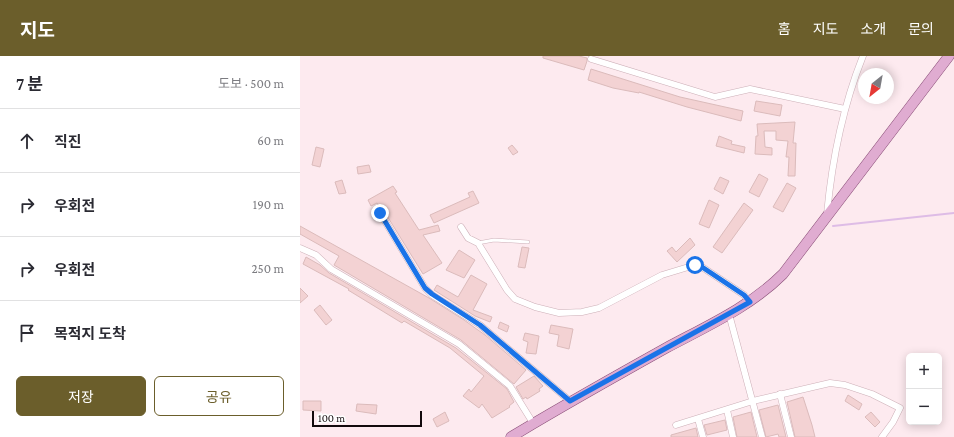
<!DOCTYPE html>
<html lang="ko">
<meta charset="utf-8">
<style>
body{margin:0;font-family:"Crimson Pro","Noto Sans KR",serif;background:#f2f2f3;color:#2b2b33}
.controls{position:absolute;right:12px;bottom:12px;display:grid;overflow:hidden;border-radius:6px;box-shadow:0 2px 10px #0003}
.controls button{width:36px;height:36px;display:grid;place-items:center;padding:0;border:0;border-bottom:1px solid #e1e1e2;background:#fff;color:#2b2b33;font:20px sans-serif}
.compass{position:absolute;left:558px;top:12px;width:36px;height:36px;border-radius:50%;background:#fff;box-shadow:0 2px 10px #0003;rotate:211deg}
.scale{position:absolute;left:12px;bottom:10px;width:110px;box-sizing:border-box;padding-left:4px;border:2px solid #12090c;border-top:0;font-size:11px;line-height:14px;white-space:nowrap;color:#12090c;-webkit-text-stroke:3px #fff;paint-order:stroke}
.stop{position:absolute;width:12px;height:12px;margin:-9px;border:3px solid #1a73e8;border-radius:50%;background:#fff}
.stop.end{background:#1a73e8;border-color:#fff;box-shadow:0 1px 4px #0008}
.list{margin:0;padding:0;list-style:none}
h2{display:flex;justify-content:space-between;align-items:center;height:52px;margin:0;padding:0 16px;font-size:17px}
h2 small{font-size:13px;font-weight:400;color:#7c7c81}
.list li{display:grid;grid-template-columns:26px 1fr auto;gap:12px;align-items:center;box-sizing:border-box;height:64px;padding:0 16px;border-top:1px solid #e1e1e2}
.list b{display:block;font-size:15px;white-space:nowrap}
.list em{font-size:13px;font-style:normal;color:#7c7c81}
.actions{display:flex;gap:8px;padding:12px 16px}
.actions a{flex:1;padding:9px 0;border:1px solid #6b5e2b;border-radius:6px;text-align:center;font-size:14px;color:#6b5e2b}
.actions .main{background:#6b5e2b;color:#fff}
.icon{flex:none;width:22px;height:22px;fill:none;stroke:currentColor;stroke-width:2;stroke-linecap:round;stroke-linejoin:round}
.map{position:relative;flex:none;width:654px;height:381px;overflow:hidden}
header{display:flex;align-items:center;gap:24px;box-sizing:border-box;height:56px;padding:0 20px;background:#6b5e2b;color:#fff}
header strong{font-size:19px}
nav{display:flex;gap:22px;margin-inline-start:auto;font-size:14px}
main{display:flex}
aside{flex:1;background:#fff}
.map>svg:first-child{display:block}
</style>
<header>
<strong>지도</strong>
<nav><a>홈</a><a>지도</a><a>소개</a><a>문의</a></nav>
</header>
<main>
<aside>
<h2>7 분<small>도보 · 500 m</small></h2>
<ul class="list">
<li><svg class="icon" aria-label="ahead" viewBox="0 0 24 24"><path d="M12 20V5M6 11l6-6 6 6"/></svg><div><b>직진</b></div><em>60 m</em></li>
<li><svg class="icon" aria-label="right" viewBox="0 0 24 24"><path d="M7 20v-9h11M14 6l5 5-5 5"/></svg><div><b>우회전</b></div><em>190 m</em></li>
<li><svg class="icon" aria-label="right" viewBox="0 0 24 24"><path d="M7 20v-9h11M14 6l5 5-5 5"/></svg><div><b>우회전</b></div><em>250 m</em></li>
<li><svg class="icon" aria-label="arrive" viewBox="0 0 24 24"><path d="M6 21V4h12l-3 4 3 4H6"/></svg><div><b>목적지 도착</b></div></li>
</ul>
<div class="actions"><a class="main">저장</a><a>공유</a></div>
</aside>
<div class="map">
<svg width="654" height="381" viewBox="0 0 654 381">
<rect width="100%" height="100%" fill="#fdeaef"/>
<g fill="none" stroke-linecap="round" stroke-linejoin="round">
<polyline stroke="#debce6" stroke-width="2" points="533,170 654,157"/>
</g>
<g fill="#f3d2d3" stroke="#dbbbbb">
<polygon points="243,0 279,0 287,2 287,5 284,14 243,2"/>
<polygon points="291,13 380,41 443,55 441,65 387,51 339,36 339,37 313,32 288,24"/>
<polygon points="456,45 482,49 480,60 454,55"/>
<polygon points="495,66 493,87 496,87 495,120 488,120 489,101 486,101 488,85 476,84 476,75 464,75 465,91 472,92 472,99 455,98 456,80 458,80 457,68"/>
<polygon points="419,80 432,85 431,88 445,91 444,97 416,90"/>
<polygon points="212,89 218,96 213,99 208,92"/>
<polygon points="16,91 24,93 20,111 12,109"/>
<polygon points="69,109 71,116 58,118 57,111"/>
<polygon points="459,118 468,123 459,141 449,136"/>
<polygon points="420,121 429,125 423,138 414,133"/>
<polygon points="42,124 46,137 39,138 35,126"/>
<polygon points="487,127 496,132 483,156 473,151"/>
<polygon points="93,130 97,136 95,137 119,174 138,169 140,175 123,179 142,207 123,218 84,155 80,153 77,147 71,150 68,144"/>
<polygon points="173,135 179,147 134,167 130,159 170,141 168,137"/>
<polygon points="409,144 419,149 409,172 399,168"/>
<polygon points="444,147 453,154 422,197 413,191"/>
<polygon points="0,170 129,242 164,264 185,279 226,314 214,328 161,284 34,209 39,200 0,178"/>
<polygon points="390,182 395,189 377,206 367,195 372,191 376,196"/>
<polygon points="222,191 229,192 225,212 218,211"/>
<polygon points="159,194 175,204 164,222 146,214"/>
<polygon points="6,201 20,209 29,217 156,292 207,333 214,346 209,350 210,351 192,362 182,348 179,352 163,340 169,333 171,336 184,320 150,292 104,265 102,267 48,234 49,233 3,208"/>
<polygon points="171,219 187,228 173,254 192,261 190,266 175,260 134,234 137,229 158,241"/>
<polygon points="0,232 8,240 0,247"/>
<polygon points="20,249 32,264 26,269 14,254"/>
<polygon points="200,266 209,270 207,276 198,272"/>
<polygon points="251,269 273,273 269,293 257,290 259,279 249,277"/>
<polygon points="225,277 239,280 236,298 226,297 228,286 223,284"/>
<polygon points="234,320 243,330 239,333 240,335 227,343 226,341 223,343 216,331"/>
<polygon points="548,339 562,348 559,354 545,345"/>
<polygon points="503,341 512,369 515,381 495,381 487,346"/>
<polygon points="3,345 21,345 21,355 3,354"/>
<polygon points="57,348 77,349 76,358 56,355"/>
<polygon points="478,349 486,381 479,381 478,378 466,381 459,354"/>
<polygon points="145,356 149,365 137,371 133,363"/>
<polygon points="451,356 457,381 437,381 433,361"/>
<polygon points="571,356 580,366 575,371 565,361"/>
<polygon points="425,364 427,374 407,379 404,369"/>
<polygon points="396,372 398,381 371,381 371,379"/>
</g>
<g fill="none" stroke-linecap="round" stroke-linejoin="round">
<g stroke="#cdb0b8" stroke-width="4">
<polyline id="service" points="178,187 194,184 228,186"/>
</g>
<g stroke="#cdb0b8" stroke-width="7">
<g id="minor">
<polyline points="291,3 415,41 450,33 545,53"/>
<polyline points="80,157 125,232 132,239 180,269 270,345"/>
<path d="M527 158C532 104 543 50 563 0"/>
<polyline points="161,171 168,182 178,187 207,234 215,243 235,251 259,257 282,256 299,252 362,219 395,209 402,211 444,239 450,246"/>
<polyline points="0,192 16,199 31,213 159,288 210,330 233,367"/>
<polyline points="429,258 462,381"/>
<polyline points="480,338 491,381"/>
<polyline points="427,354 433,381"/>
<polyline points="398,363 403,381"/>
<polyline points="376,369 453,345 530,327 545,329 572,338 600,352 593,366 582,381"/>
</g>
</g>
<g stroke="#8a4f78" stroke-width="11">
<path id="primary" d="M211 381C262 350 314 321 366 292 407 270 450 251 483 218L649 0"/>
</g>
<use href="#service" stroke="#fff" stroke-width="3"/>
<use href="#minor" stroke="#fff" stroke-width="6"/>
<use href="#primary" stroke="#e0acd1" stroke-width="10"/>
</g>
<g fill="none" stroke-linecap="round" stroke-linejoin="round">
<polyline stroke="#1a73e8" stroke-width="5" points="80,157 125,232 132,238 180,269 270,345 450,246 444,239 402,211 395,209"/>
</g>
</svg>
<div class="controls">
<button>+</button>
<button>−</button>
</div>
<svg class="compass" viewBox="-18 -18 36 36"><path d="M0-13l5 13h-10z" fill="#e53935"/><path d="M0 13l5-13h-10z" fill="#7c7c81"/></svg>
<div class="scale">100 m</div>
<div class="stop" style="left:395px;top:209px"></div>
<div class="stop end" style="left:80px;top:157px"></div>
</div>
</main>
